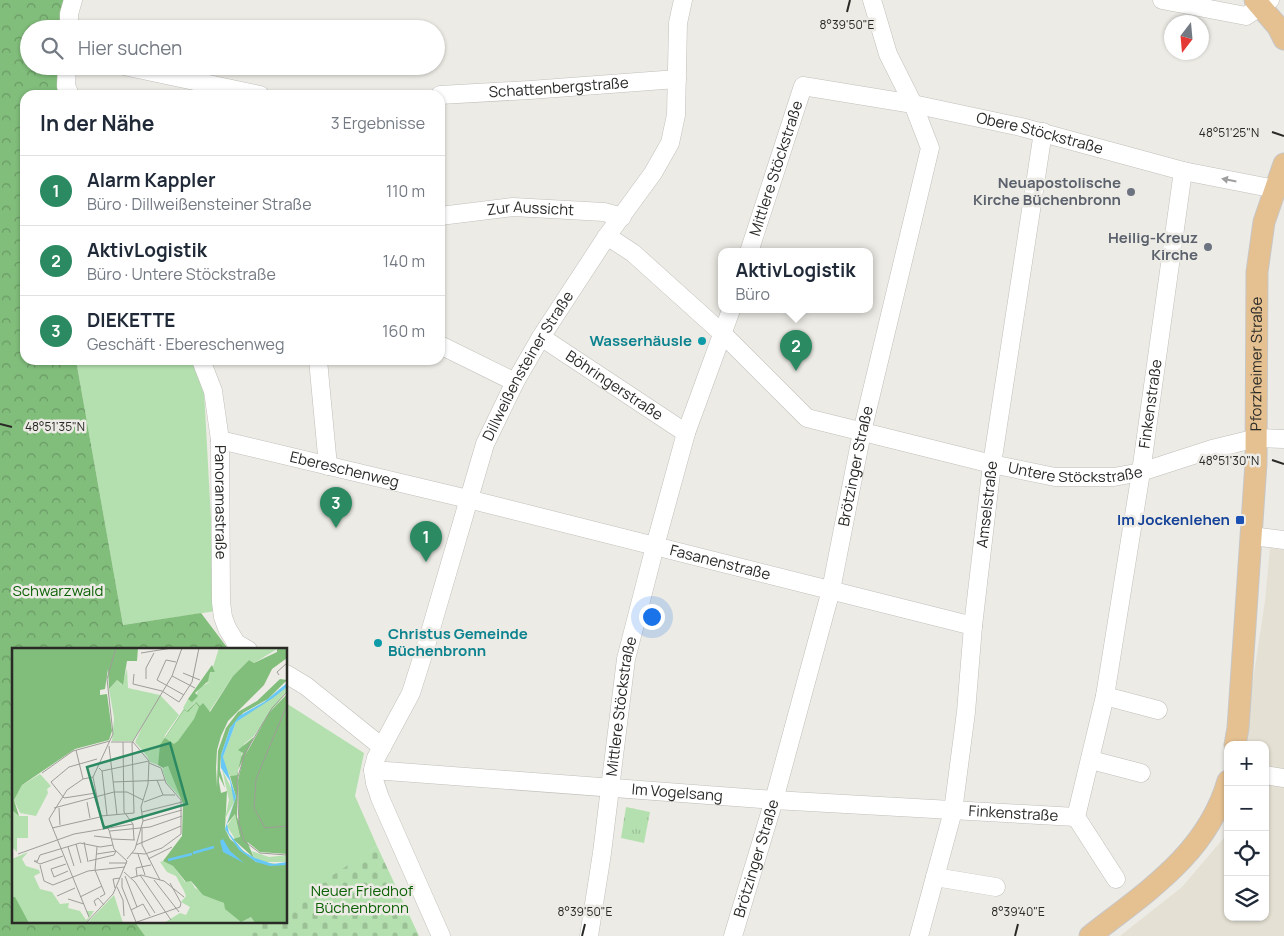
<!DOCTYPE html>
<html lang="de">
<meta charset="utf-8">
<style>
body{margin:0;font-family:Manrope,sans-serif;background:#f6f6f7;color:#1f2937}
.controls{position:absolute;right:15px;bottom:15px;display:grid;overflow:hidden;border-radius:10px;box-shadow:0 1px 4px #0004}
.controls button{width:45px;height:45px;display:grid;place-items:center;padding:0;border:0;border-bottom:1px solid #e0e1e3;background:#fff;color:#1f2937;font:25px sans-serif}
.compass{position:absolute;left:1164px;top:15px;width:45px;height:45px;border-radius:50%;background:#fff;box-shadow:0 1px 4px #0004;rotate:196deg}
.you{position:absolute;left:651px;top:616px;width:18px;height:18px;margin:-12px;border:4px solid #fff;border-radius:50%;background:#1a73e8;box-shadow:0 0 0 8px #1a73e833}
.badge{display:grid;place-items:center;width:32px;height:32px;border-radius:50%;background:#2c8a62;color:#fff;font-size:16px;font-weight:700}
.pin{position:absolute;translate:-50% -41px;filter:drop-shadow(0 1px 2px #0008)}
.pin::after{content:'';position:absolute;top:26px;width:18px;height:15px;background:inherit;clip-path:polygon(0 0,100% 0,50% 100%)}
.popup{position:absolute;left:718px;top:248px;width:155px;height:65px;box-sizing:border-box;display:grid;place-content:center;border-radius:10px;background:#fff;filter:drop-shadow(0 1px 4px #0005);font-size:16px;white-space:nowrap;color:#747a83}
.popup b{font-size:19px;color:#1f2937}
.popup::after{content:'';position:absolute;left:50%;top:100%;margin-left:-10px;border:10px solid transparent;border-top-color:#fff}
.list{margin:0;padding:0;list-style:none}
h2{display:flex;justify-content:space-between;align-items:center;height:65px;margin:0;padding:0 20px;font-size:21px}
h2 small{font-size:16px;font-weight:400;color:#747a83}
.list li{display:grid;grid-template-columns:32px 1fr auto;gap:15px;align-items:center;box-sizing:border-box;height:70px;padding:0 20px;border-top:1px solid #e0e1e3}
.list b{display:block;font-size:19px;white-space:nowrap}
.list p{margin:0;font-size:16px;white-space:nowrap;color:#747a83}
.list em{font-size:16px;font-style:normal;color:#747a83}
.icon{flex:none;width:28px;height:28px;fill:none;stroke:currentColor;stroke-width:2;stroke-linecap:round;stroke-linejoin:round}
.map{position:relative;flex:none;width:1284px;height:936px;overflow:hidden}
.search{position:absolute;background:#fff;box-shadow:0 1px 4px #0004;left:20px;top:20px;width:425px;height:55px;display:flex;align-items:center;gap:12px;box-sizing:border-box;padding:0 18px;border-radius:28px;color:#747a83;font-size:19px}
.panel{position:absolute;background:#fff;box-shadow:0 1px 4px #0004;left:20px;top:90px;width:425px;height:275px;border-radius:15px}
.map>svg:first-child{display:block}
</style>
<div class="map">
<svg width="1284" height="936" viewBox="0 0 1284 936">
<defs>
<pattern id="forest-crowns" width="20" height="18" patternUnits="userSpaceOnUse" patternTransform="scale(1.25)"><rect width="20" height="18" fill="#81bd7b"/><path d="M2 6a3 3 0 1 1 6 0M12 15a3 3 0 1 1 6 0" fill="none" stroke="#6a9a65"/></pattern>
<pattern id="cemetery-stones" width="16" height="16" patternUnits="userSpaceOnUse" patternTransform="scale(1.25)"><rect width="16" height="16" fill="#b4e0af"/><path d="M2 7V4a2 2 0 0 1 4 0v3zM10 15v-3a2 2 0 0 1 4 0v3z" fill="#9bc096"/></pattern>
<pattern id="park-tufts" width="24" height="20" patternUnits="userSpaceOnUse" patternTransform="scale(1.25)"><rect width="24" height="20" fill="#b4e0af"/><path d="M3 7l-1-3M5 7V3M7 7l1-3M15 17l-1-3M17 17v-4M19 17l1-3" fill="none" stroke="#9bc096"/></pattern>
</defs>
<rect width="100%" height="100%" fill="#edebe5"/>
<polygon fill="#e4e0d3" points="1270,548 1284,550 1284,936 1120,936 1182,887 1228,833 1228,917 1265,917 1265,745 1247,745 1251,693 1265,601"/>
<g fill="#b4e0af">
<polygon points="76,360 192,360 204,391 216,611 123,625"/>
<polygon points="286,703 364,753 355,796 377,846 286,909"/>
<polygon points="135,922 266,922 246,936 145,936"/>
</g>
<polygon fill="url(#forest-crowns)" points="0,0 70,0 63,29 29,29 29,66 62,66 61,95 25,95 25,360 76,360 123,625 201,613 229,650 14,650 14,922 135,922 145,936 0,936"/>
<polygon fill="url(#cemetery-stones)" points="377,846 419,936 245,936 264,922 286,922 286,906"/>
<polygon fill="url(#park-tufts)" points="626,807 650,812 644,843 621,838"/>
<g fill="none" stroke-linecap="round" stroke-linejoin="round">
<g stroke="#c1bfba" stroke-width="19">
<g id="minor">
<polyline points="1162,0 1246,16 1270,0"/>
<polyline points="69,29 69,14 73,0"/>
<polyline points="67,66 66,86 70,95"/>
<polyline points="124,66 260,95"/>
<path id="s1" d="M440 95 530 90 677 79"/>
<path id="s2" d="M440 216 513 207 604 212 622 217"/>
<path id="s3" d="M607 236 633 253 723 334 807 418 992 464 1055 477H1114L1141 472 1212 449 1257 438 1284 439"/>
<path id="s4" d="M749 252 803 86 913 104 1021 127 1183 171 1275 189"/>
<path id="s5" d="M541 337 686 433"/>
<polyline points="440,345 515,382"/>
<path id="s6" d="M201 360 213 391 220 440 221 602 223 617 227 628 236 643 248 650"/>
<polyline points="318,360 328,466"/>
<path id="s7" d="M220 440 468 499 973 626"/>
<polyline points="1251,536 1284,540"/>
<polyline points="286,674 306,686 382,747"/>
<polyline points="1105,696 1158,710"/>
<polyline points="1091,760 1141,773"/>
<path id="s8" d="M373 770 774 800 1076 817"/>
<polyline points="1265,775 1284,778"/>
<polyline points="935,877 996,887"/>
<path id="s9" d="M1116 879 1076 817 1105 696 1141 472 1183 171"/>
<path id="s10" d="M441 936 380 798 375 783 373 770 376 758 411 693 428 639 485 444 515 382 541 337 607 236 653 173 670 143 676 115 678 23 683 0"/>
<path id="s11" d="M589 936 602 853 626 659 655 546 686 433 731 310"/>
<path id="s12" d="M733 936 774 800 831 590 862 432 930 148 913 104 888 54 872 0"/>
<path id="s13" d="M919 936 953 811 966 712 973 626 992 464 1043 132"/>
</g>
</g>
<g stroke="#c7c7c7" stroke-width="23">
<g id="major">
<polyline points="1255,0 1278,27 1284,39"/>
<path id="s14" d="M1235 745 1238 728 1256 463 1257 272 1264 222 1284 164"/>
<path d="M1090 936C1146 892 1207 854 1228 781"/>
</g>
</g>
<use href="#minor" stroke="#fff" stroke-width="18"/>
<use href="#major" stroke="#e5c091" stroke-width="21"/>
</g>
<defs><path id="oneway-solid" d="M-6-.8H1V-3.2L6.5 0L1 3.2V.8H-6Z" transform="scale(1.25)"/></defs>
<use fill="#9f9f9d" href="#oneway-solid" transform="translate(1229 180) rotate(-169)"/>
<path fill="none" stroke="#292926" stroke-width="2" d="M847 12 850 0M1272 132 1284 136M0 424 12 427M1272 460 1284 464M582 936 585 924M1015 936 1018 924"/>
<g fill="#6b7280" stroke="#edebe5" stroke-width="2">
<circle cx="1131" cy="192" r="5"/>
<circle cx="1208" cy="247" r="5"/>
</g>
<g fill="#0f9aa8" stroke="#edebe5" stroke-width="2">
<circle cx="702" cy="341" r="5"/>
<circle cx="378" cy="643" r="5"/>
</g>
<rect fill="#1a4fb4" stroke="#edebe5" stroke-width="2" x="1235" y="515" width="10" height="10" rx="2.5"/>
<g text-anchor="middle" stroke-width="5" stroke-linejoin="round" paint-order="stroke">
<g font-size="15" fill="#292926" stroke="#edebe5">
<text dy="5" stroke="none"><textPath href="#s1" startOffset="119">Schattenbergstraße</textPath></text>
<text dy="5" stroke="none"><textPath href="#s4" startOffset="416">Obere Stöckstraße</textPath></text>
<text dy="5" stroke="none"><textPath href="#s4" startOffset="88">Mittlere Stöckstraße</textPath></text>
<text dy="5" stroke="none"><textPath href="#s2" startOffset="91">Zur Aussicht</textPath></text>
<text dy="5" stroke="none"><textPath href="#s14" startOffset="382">Pforzheimer Straße</textPath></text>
<text dy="5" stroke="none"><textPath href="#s10" startOffset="615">Dillweißensteiner Straße</textPath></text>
<text dy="5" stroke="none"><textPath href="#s5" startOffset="88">Böhringerstraße</textPath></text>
<text dy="5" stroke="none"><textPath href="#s9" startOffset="494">Finkenstraße</textPath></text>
<text dy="5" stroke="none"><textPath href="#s12" startOffset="486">Brötzinger Straße</textPath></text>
<text dy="5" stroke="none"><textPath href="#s3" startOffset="546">Untere Stöckstraße</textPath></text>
<text dy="5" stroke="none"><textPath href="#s7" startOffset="128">Ebereschenweg</textPath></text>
<text dy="5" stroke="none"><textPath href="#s6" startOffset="145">Panoramastraße</textPath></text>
<text dy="5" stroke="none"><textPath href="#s13" startOffset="438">Amselstraße</textPath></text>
<text dy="5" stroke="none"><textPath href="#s7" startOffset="515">Fasanenstraße</textPath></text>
<text dy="5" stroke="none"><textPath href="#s11" startOffset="232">Mittlere Stöckstraße</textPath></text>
<text dy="5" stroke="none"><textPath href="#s8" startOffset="305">Im Vogelsang</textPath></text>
<text dy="5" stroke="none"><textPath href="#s8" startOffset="642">Finkenstraße</textPath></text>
<text dy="5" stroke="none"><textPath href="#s12" startOffset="81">Brötzinger Straße</textPath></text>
</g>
<g font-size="15" font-weight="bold" fill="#5b616d" stroke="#edebe5" text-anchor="end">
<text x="1121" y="188">Neuapostolische<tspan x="1121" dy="17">Kirche Büchenbronn</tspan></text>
<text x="1198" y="243">Heilig-Kreuz<tspan x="1198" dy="17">Kirche</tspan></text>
</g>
<g font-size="15" font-weight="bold" fill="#0d838f" stroke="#edebe5" text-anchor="end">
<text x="692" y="346">Wasserhäusle</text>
<text x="388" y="639" text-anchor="start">Christus Gemeinde<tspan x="388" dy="17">Büchenbronn</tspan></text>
</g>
<g font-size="15" font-weight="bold" fill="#164399" stroke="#edebe5" text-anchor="end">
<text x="1230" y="525">Im Jockenlehen</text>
</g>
<g font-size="15" fill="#0d6207" stroke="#edebe5">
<text x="58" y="596">Schwarzwald</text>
<text x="362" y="896">Neuer Friedhof<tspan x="362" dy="17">Büchenbronn</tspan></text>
</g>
</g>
<g transform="translate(12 648)">
<rect width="275" height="275" fill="#edebe5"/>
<path d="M207 0 265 1 242 15 237 12 221 28 197 64 183 54 175 63 171 60 176 51 181 53 188 39 198 34 194 35V30L198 24H203L201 19ZM115 21 116 40 148 47 167 67 153 87 146 117 138 114 135 108 145 94 133 73 121 93H100L102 70 97 41 105 32 110 37ZM275 39V43L242 88 232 96 225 127 218 128 212 120 211 109 224 74ZM156 118 169 145V150L155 135 150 121ZM28 126 39 138 35 141 36 145 24 168 8 165 2 152 10 137ZM0 162 7 168H16V190H5V204L0 199ZM223 166 228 190 223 191 215 178ZM240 203 257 209 275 207V214H252L242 210ZM16 204 10 211 14 218 27 222 28 225 22 228 28 241 40 244 48 256 57 255 56 260 68 263 74 272 77 269 74 263H82L74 275H17L0 249V211ZM151 213 161 218 173 234 179 233 183 240 212 255 229 273 239 269 243 275H152L168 265 174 267 178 259 169 254 174 248 172 243 164 228 155 224 148 214ZM102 247 111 275H75Z" fill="#b4e0af"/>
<path d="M0 0H126L125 13H115L111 37 105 32 97 41 96 21 93 41 88 42V47L95 46 100 83 97 92 63 101 10 137 2 152 7 168 0 162ZM265 0H275V10L260 21 252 37 216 73 209 88 205 102 204 120 205 139 206 103 214 80 226 64 245 53 268 31 275 32 256 51 231 65 218 80 209 107 208 122 213 140 207 128V134L209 145 215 143 213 181 218 191 244 214 275 217V275H243L239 269 229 274 213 261 212 255 191 247 179 233 174 234 161 218 151 213 170 188 171 156 156 118 151 120 146 117 148 97 172 61 175 63 184 54 188 58 191 55 198 64 221 28 237 12 242 15 265 4ZM200 17 203 24H198L196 33 183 45 186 48 180 54 176 51ZM275 46V206L248 204 233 192 227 178 226 132 231 111 257 65ZM242 89 226 122 225 169 242 210 221 191 228 189 223 166 215 176 224 149 218 128 225 127 229 109 231 105 226 102ZM0 249H3L17 275H0Z" fill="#81bd7b"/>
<path d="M184 55 187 59 182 71 166 93 162 96 153 90 172 62 176 64ZM133 73 151 86 135 108 123 94Z" fill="#b4e0af"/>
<path d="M210 121 222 146V154L213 171 217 152Z" fill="#b4e0af"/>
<path d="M275 35V39L261 50 224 74 211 109 224 149 215 176 217 185 231 203 243 210 261 216 275 214V217L258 218 244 214 227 202 213 181 222 154 218 133 209 120V107L218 80 227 68 252 54ZM211 191 218 203 232 215 211 204 208 193Z" fill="#68c8f5"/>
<path fill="none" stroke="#68c8f5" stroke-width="2.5" d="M181 205 202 199M156 212 180 206"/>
<path fill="none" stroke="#9f9d99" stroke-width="1" d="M129 5 160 0M164 14 154 12 145 32 172 47M171 25 188 32M122 26 121 36 150 43 167 54 180 34 187 0M267 27 265 24 275 15M160 28 183 40M134 31V20L142 5M275 44 260 60 233 105 225 132 227 175 232 193 248 205 275 207M275 57 244 131 242 160 253 180 275 178M99 94H121L137 113 136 136 129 159 131 173 123 201 115 211M111 94 112 164 121 176 122 192M97 98 105 167M64 102 71 131M87 120 90 123 95 167M90 123 137 113M30 125 61 103 98 93M145 132 151 147M101 134 153 132M84 145 52 150 39 134 57 119 85 111M75 154 78 170M132 154 151 147H163M42 160 102 144H115L131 152M47 160 48 177M130 164 170 154M89 168 122 165 120 95 160 28 170 0M131 173 170 162M40 180 88 169M130 180V197L148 232M98 183 138 179 170 168M82 188 99 190M100 191 123 192M72 194 76 214M64 196 69 215M124 197 169 178M56 199 62 218M85 199 83 222 93 246 88 249M120 205 133 206 150 200 169 186V152L154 135 149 120 137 115M6 206 62 186 121 176M85 206 104 203M126 206 133 227M136 211 160 199M25 213H22L28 216 51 208M77 213 102 207 104 203M25 214 28 207 68 195 88 199 101 197M97 215H115M54 216 39 221 42 229 56 223M28 217 32 233 41 237 76 223 113 219M112 224 123 234 143 265M128 227 159 272M113 228 125 259M125 228 124 220 139 217M110 230V239L124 274M119 230 129 227 152 233 172 249M142 232 167 264M105 239 111 252 112 268M103 240 101 231 108 230M45 248 63 240M68 249 90 238M56 251 72 256M84 258 82 253 86 250 92 257M119 262 131 256 138 268M77 269 37 171 55 142 71 131 81 129M74 275 101 246 115 213 102 201 97 182 90 175 81 129 101 86 95 31 104 0M122 275 168 259 169 255 158 235"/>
<path fill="#2c8a62" fill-opacity="0.15" stroke="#2c8a62" stroke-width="2.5" d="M158 95 175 156 92 180 75 119Z"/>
<rect width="275" height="275" fill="none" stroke="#292926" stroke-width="2.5"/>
</g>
<g font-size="12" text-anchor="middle" fill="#292926" stroke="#edebe5" stroke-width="5" stroke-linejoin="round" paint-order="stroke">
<text x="847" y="29">8°39'50"E</text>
<text x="1229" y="137">48°51'25"N</text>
<text x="55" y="431">48°51'35"N</text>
<text x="1229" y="465">48°51'30"N</text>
<text x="585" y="916">8°39'50"E</text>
<text x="1018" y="916">8°39'40"E</text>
</g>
</svg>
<div class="controls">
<button>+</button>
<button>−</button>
<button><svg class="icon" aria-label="locate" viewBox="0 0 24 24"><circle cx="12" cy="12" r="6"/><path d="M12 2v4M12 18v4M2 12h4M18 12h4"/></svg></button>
<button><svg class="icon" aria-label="layers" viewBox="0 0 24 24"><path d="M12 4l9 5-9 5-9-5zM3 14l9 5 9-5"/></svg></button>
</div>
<svg class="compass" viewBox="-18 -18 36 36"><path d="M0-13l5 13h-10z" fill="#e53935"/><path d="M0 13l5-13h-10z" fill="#747a83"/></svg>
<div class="you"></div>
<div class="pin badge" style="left:426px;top:562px">1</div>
<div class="pin badge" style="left:796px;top:371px">2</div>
<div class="popup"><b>AktivLogistik</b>Büro</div>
<div class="pin badge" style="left:336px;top:528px">3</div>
<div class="search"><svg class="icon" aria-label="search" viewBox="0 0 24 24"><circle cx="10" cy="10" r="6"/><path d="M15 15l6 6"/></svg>Hier suchen</div>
<section class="panel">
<h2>In der Nähe<small>3 Ergebnisse</small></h2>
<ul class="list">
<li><span class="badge">1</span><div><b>Alarm Kappler</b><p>Büro · Dillweißensteiner Straße</p></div><em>110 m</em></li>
<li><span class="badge">2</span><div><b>AktivLogistik</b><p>Büro · Untere Stöckstraße</p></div><em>140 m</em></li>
<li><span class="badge">3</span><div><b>DIEKETTE</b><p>Geschäft · Ebereschenweg</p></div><em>160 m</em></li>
</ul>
</section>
</div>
